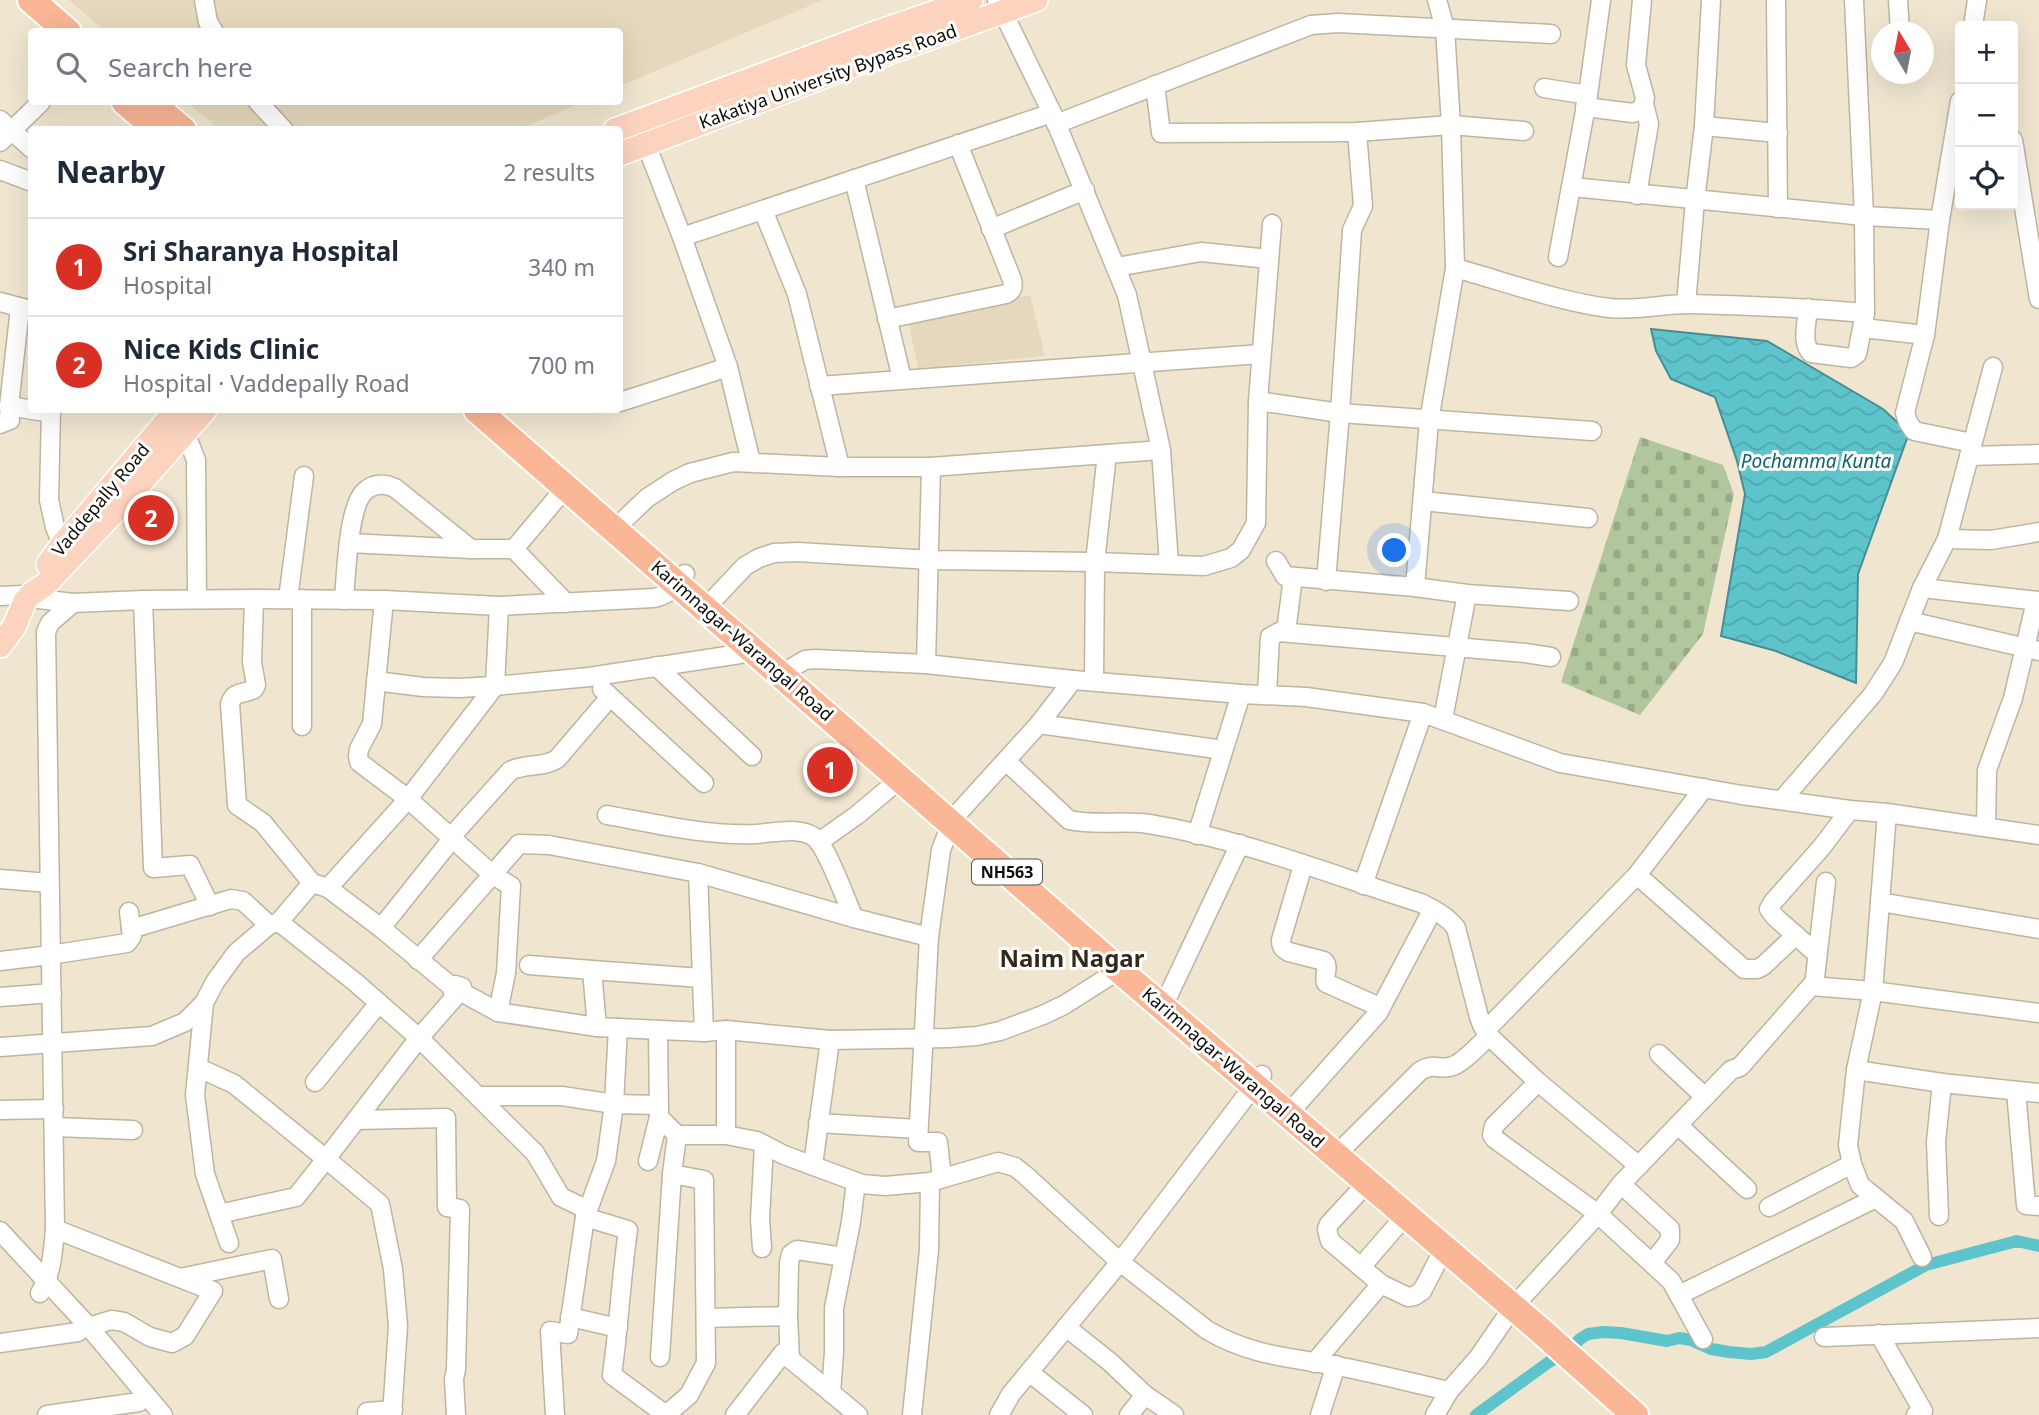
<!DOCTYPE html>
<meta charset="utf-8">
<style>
body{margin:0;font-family:"Noto Sans",sans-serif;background:#f2f2f3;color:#1f2937}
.controls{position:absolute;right:21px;top:21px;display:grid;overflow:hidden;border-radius:7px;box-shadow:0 7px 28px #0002}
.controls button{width:63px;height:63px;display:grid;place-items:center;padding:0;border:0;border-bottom:2px solid #e0e1e3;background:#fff;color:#1f2937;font:35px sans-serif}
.compass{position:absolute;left:1871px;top:21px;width:63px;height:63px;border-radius:50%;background:#fff;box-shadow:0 7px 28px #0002;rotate:350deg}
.you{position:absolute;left:1395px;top:551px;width:24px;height:24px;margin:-18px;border:5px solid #fff;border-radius:50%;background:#1a73e8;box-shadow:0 0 0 10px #1a73e833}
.badge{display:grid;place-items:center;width:46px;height:46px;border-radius:50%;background:#d93025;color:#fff;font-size:23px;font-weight:700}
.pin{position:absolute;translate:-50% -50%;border:4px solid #fff;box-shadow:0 2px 7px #0006}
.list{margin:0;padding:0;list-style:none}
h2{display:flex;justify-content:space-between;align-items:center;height:91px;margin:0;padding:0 28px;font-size:30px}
h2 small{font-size:23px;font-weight:400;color:#747a83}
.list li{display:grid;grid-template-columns:46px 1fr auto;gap:21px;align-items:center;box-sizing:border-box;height:98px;padding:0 28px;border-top:2px solid #e0e1e3}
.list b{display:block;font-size:26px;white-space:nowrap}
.list p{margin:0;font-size:23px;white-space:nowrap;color:#747a83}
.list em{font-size:23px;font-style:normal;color:#747a83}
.icon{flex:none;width:38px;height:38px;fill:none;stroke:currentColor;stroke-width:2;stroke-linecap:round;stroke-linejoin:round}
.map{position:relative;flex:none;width:2039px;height:1415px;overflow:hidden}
.search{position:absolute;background:#fff;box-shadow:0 7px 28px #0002;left:28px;top:28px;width:595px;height:77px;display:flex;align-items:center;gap:18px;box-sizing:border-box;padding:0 24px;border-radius:7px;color:#747a83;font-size:26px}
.panel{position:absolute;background:#fff;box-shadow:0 7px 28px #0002;left:28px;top:126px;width:595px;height:287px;border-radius:7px}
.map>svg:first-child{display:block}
</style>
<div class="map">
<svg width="2039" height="1415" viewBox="0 0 2039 1415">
<defs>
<pattern id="cemetery-stones" width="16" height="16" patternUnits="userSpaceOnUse" patternTransform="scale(1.75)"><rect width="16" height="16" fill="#b2c69e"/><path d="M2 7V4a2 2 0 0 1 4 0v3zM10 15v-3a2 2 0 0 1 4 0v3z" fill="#98a987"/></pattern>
<pattern id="water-waves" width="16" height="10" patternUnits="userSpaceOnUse" patternTransform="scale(1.75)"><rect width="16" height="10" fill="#5ec4cc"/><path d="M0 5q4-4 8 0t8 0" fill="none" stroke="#51a7ae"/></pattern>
</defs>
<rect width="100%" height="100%" fill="#f0e6d0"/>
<g fill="#e6d8bc">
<polygon points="69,0 823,0 620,86 620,32 105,31"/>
<polygon points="187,102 583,102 517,130 219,129"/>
<polygon points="1030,295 1045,356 918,369 908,319"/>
</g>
<polygon fill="url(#cemetery-stones)" points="1640,437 1723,465 1734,494 1703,634 1640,715 1561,682"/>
<polygon fill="url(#water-waves)" stroke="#478d91" stroke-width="2" points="1651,329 1767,341 1883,409 1909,433 1858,574 1856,683 1776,651 1721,636 1745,494 1737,461 1715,397 1671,379 1656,351"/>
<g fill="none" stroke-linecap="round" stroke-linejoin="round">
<polyline stroke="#5ec4cc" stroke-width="12" points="1476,1415 1549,1362 1569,1350 1580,1339 1588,1334 1603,1332 1621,1333 1667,1341 1679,1338 1691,1340 1711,1349 1729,1352 1751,1354 1766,1352 1926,1265 2017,1241 2039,1246"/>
<g stroke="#beb4a0" stroke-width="21">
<g id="minor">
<polyline points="204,0 208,22 214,32"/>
<polyline points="997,0 1052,113 1127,295 1161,450 1169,564"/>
<polyline points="1776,0 1778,208"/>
<polyline points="1898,0 1900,32"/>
<polyline points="1973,26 1977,0"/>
<polyline points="1155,85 1161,133 1357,132 1451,125 1524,131"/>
<polyline points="1544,88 1588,95"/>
<polyline points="1960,101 1940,220 1925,335 1905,413 1908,422 1914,431 1972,443"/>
<polyline points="258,102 284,130"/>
<polyline points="1585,107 1633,113 1642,109 1645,98 1636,65 1642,0"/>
<polyline points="0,120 32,149"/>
<polyline points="1056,124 1311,25 1338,23 1551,34"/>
<polyline points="1704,126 1778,133"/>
<polyline points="2013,140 2039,299"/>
<polyline points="0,142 41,102"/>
<polyline points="646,144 682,237 728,367 751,462"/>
<polyline points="0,170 32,182"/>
<polyline points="854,179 902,379"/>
<polyline points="1572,187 1864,216 1940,220"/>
<polyline points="1637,195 1649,124 1644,104"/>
<polyline points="763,210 797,294 840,467"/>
<polyline points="1272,224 1258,401 1340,413 1592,431"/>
<polyline points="991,229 1085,190"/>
<polyline points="682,237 1052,113"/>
<polyline points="1558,257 1588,95 1601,0"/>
<polyline points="1117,267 1201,252 1269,259"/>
<path d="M1455 268C1503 281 1560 302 1609 308 1636 311 1662 304 1689 304 1748 305 1806 308 1865 313"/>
<polyline points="0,302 30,310"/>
<polyline points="1686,304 1695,201 1704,126 1711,0"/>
<path d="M1808 308C1807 323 1801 342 1811 353L1851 358 1857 354 1865 313 1864 216 1854 0"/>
<path d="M887 319 1006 294C1014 290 1014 285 1011 277L958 144"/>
<polyline points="1863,328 1925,335"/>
<polyline points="819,386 1261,354"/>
<polyline points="620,402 728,367"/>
<polyline points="9,406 51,413"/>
<polyline points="51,410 49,500 55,527 62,545"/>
<polyline points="0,424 10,420 9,406 20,308"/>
<polyline points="185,432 196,460 197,599"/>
<polyline points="1969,456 2039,454"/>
<polyline points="1423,501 1588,518"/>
<polyline points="624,520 647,498 673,481 690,473 733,462 840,467 931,467 1161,450"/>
<polyline points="1947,539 1991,540 2039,532"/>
<polyline points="349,543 471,549 514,549 566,603"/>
<polyline points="514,549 566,487"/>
<polyline points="1276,561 1285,576 1415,587 1467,594 1569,601"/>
<polyline points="1326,581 1340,413 1352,230 1363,206 1357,132"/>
<polyline points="1415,587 1429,421 1455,268 1451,125 1445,28 1437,0"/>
<polyline points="1922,588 2039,601"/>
<polyline points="0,596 21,595"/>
<path d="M30 598 73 603 143 600 254 599 384 600 499 606 654 598C669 595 676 586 685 574"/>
<path d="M254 599 252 662 256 685 254 689C244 695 234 690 230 704L237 805 263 823 312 883 328 888 381 928 452 987"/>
<polyline points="288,599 304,476"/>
<polyline points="714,599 745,566 759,558 774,553 798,552 930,560 1095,562 1204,566 1231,558 1241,550 1256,523 1258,401"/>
<polyline points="143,600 153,868 190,865 210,906"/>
<path d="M344 600C346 576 348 508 364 492 373 483 384 483 395 488L471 549"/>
<polyline points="384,600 372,724 359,749 358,756 359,762 408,799 493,875 511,886 506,973 498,1012"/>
<polyline points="1909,621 2039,651"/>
<polyline points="1286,632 1293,577"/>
<polyline points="926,664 931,467"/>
<polyline points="656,666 752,756"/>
<polyline points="793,667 805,660 815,659 926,664 1073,680 1241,694 1306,697 1423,713 1560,763 1742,795 1850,810 1887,813 2039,835"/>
<polyline points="376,681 423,687 459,688 495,686 589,677 740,654 750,648"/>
<polyline points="1094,681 1095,562 1107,454"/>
<polyline points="602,689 704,783"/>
<polyline points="1267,694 1270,637 1279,632 1525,653 1551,657"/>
<polyline points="1443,719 1467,594"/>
<polyline points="1039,724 1223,750"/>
<polyline points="302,726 302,599"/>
<path d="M1006 761 1069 820C1096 826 1123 820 1149 824 1242 839 1332 875 1421 903 1434 910 1447 916 1456 928L1479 1017 1482 1025 1489 1036 1538 1082 1639 1166"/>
<polyline points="1704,788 1637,875 1744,969 1757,969 1763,966 1796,935"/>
<polyline points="1782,800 1873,694 1893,663 1922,588 1947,539 1993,367"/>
<polyline points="959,812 1039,724 1073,680"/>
<polyline points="1887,813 1873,991 1856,1070 1848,1145 1852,1164 1860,1185 1904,1221 1922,1257"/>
<path d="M607 815C657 824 706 836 756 834 773 833 799 826 814 837 827 846 846 901 854 918"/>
<polyline points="1986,827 1987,770 2013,698 2036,601"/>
<polyline points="1197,835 1241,694"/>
<path d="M450 838 510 771C525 763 543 768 557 759L610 697"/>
<polyline points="819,842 857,815 900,779"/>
<polyline points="698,873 704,1032"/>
<polyline points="0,879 49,883"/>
<polyline points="1363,885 1423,713"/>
<polyline points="328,888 408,799 495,686 499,606"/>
<polyline points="1880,902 2039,929"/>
<polyline points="279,922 355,982 419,1038 535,1153 561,1197 588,1210 585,1217 568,1334 550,1331 555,1415"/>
<polyline points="381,928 452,839"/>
<polyline points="131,929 231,899 243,901 269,925"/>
<polyline points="1817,954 1775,917 1769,909 1773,902 1821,848 1850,810"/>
<polyline points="418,960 519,844 549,845 698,873 854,918 929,937"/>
<polyline points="0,961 50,955 127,943 132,936 129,912"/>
<polyline points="529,965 592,970"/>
<polyline points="1814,986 1826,882"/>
<polyline points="465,994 498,1012 597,1027 704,1032 726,1030 830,1040 949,1038 977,1036 1000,1031 1043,1015 1064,1005 1127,965"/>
<polyline points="1168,996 1240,844"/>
<polyline points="0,997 52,993"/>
<polyline points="1378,1013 1433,909"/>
<polyline points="597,1027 592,970 701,978"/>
<path d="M658 1030 659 1117 677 1135H726L757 1141 784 1155 862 1184 885 1186 930 1182 998 1162 1015 1167 1024 1174 1120 1262 1207 1330C1251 1356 1289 1357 1337 1366 1375 1373 1412 1383 1449 1391"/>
<polyline points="726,1030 726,1135"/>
<polyline points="1485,1031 1637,875"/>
<polyline points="0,1047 152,1036 185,1022 204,1003"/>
<polyline points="1659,1054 1705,1097"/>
<polyline points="199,1068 234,1084 326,1159 419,1038 454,998 452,987 455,985 462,987"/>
<polyline points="1856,1070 1942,1083 2039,1093"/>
<polyline points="315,1082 379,1003"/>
<polyline points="1538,1082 1494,1126 1492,1135 1495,1139 1598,1214 1671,1281 1703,1339"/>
<polyline points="2016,1091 2026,1205 2039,1206"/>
<polyline points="478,1096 562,1096 614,1104 659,1105"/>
<path d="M1297 1104 1378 1013 1375 1005 1326 983C1323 976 1330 967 1324 961L1289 952C1283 949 1281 947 1281 940L1303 865"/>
<polyline points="0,1110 54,1109"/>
<polyline points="356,1120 446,1118 447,1207 460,1209 456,1369 454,1379 456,1415"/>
<polyline points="818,1123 918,1129"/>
<polyline points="1678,1125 1747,1189"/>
<polyline points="55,1127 133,1130"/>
<path d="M1345 1146 1420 1071C1434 1062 1440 1071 1453 1066 1464 1062 1480 1044 1489 1036"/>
<polyline points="648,1161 659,1117"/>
<polyline points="813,1165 830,1040"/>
<polyline points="942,1178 938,1142 918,1142 929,937 941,850 951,824"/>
<polyline points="1367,1183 1329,1224 1327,1229 1330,1241 1381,1284 1408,1297 1414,1296 1422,1291 1444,1249"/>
<polyline points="1621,1184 1670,1229 1670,1240 1652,1263"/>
<polyline points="1769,1207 1852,1164"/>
<polyline points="588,1210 606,1161 614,1104 618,1028"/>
<polyline points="219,1214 296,1197 326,1159 380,1204 393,1269 398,1326 392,1415"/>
<polyline points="1939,1216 1936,1142 1942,1083"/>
<path d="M585 1217 628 1230C621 1278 619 1326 612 1375L666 1415"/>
<polyline points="55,1229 213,1291 185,1336 172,1343 150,1337 124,1322 111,1320 89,1327"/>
<polyline points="0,1231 89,1327 163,1415"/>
<polyline points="229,1243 205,1174 195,1095 204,1003 215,982 236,953 269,925 279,922 312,883"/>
<polyline points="762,1248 760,1219 764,1145"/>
<polyline points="1361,1267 1405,1216"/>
<polyline points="180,1278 272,1259 279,1299"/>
<path d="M40 1293C52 1274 53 1251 55 1229L46 632 50 623 73 603"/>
<polyline points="1679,1295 1876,1198"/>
<polyline points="570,1317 618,1328"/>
<polyline points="706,1318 788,1316"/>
<polyline points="1066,1327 1110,1362 1145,1395 1174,1415"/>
<polyline points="1879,1334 1923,1411 1916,1415"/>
<polyline points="1824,1337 2039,1328"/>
<polyline points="0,1343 78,1332"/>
<polyline points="660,1357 672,1174 677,1135"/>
<polyline points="790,1359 788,1316 789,1263 791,1254 797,1250 844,1257"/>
<polyline points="1314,1363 1381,1284"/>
<polyline points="1029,1372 1083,1415"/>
<polyline points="831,1393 834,1352 834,1308 851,1222 856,1182"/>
<polyline points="367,1412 393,1410"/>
<polyline points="47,1415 139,1402"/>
<polyline points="666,1415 689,1395 706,1363 704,1180 672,1174"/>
<polyline points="735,1415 783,1353 858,1415"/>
<polyline points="912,1415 929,1250 930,1182"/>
<polyline points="999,1415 1011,1394 1120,1262 1262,1075"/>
<polyline points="1129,1415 1145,1395"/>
<polyline points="1320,1415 1336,1365"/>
<polyline points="1435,1415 1449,1391 1478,1358 1513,1307 1598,1214 1621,1184 1731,1070 1740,1067 1811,986 1873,991 2039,1013"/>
</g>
</g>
<g stroke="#fff" stroke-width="26">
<g id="major">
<polyline points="615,130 875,33 971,0"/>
<polyline points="620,154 857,64 1036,0"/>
<polyline points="48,564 62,545 176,410"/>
<polyline points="30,595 46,584 130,495 205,410"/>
<polyline points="0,646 14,627 25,601"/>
</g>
</g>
<g stroke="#fff" stroke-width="30">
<g id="highway">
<polyline points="31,0 68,32"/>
<polyline points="125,102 158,130"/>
<polyline points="150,102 183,130"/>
<polyline points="477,410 1119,970 1540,1330 1635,1415"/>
</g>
</g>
<use href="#minor" stroke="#fff" stroke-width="18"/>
<use href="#major" stroke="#fcd3bf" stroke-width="23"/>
<use href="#highway" stroke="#fab695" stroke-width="26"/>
</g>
<g text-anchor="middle" stroke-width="6" stroke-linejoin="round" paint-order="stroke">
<rect fill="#fff" stroke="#585651" stroke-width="2" x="972" y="859.5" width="70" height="25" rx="5"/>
<g font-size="16" font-weight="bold" fill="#100d06">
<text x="1007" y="878">NH563</text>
</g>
<g font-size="18" fill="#100d06" stroke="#fff">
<text transform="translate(828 77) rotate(-20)" y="6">Kakatiya University Bypass Road</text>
<text transform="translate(101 500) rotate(-50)" y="6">Vaddepally Road</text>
<text transform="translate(742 641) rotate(41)" y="6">Karimnagar-Warangal Road</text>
<text transform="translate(1233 1068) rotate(41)" y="6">Karimnagar-Warangal Road</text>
</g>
<g font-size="19" font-style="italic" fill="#0b646a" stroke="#fff">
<text x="1816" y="468">Pochamma Kunta</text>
</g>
<g font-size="24" font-weight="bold" fill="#332a19" stroke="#fff">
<text x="1072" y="967">Naim Nagar</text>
</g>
</g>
</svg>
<div class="controls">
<button>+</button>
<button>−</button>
<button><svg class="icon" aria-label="locate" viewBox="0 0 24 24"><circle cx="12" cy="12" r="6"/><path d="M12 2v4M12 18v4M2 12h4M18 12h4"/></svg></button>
</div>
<svg class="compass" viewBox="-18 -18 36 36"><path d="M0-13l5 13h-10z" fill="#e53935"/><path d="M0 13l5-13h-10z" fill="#747a83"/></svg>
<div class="you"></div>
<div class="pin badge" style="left:830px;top:770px">1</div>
<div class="pin badge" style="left:151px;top:518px">2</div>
<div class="search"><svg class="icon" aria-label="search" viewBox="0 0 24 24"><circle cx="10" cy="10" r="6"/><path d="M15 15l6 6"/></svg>Search here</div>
<section class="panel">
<h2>Nearby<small>2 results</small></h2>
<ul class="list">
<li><span class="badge">1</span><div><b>Sri Sharanya Hospital</b><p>Hospital</p></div><em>340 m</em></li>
<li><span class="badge">2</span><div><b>Nice Kids Clinic</b><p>Hospital · Vaddepally Road</p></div><em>700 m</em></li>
</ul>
</section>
</div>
